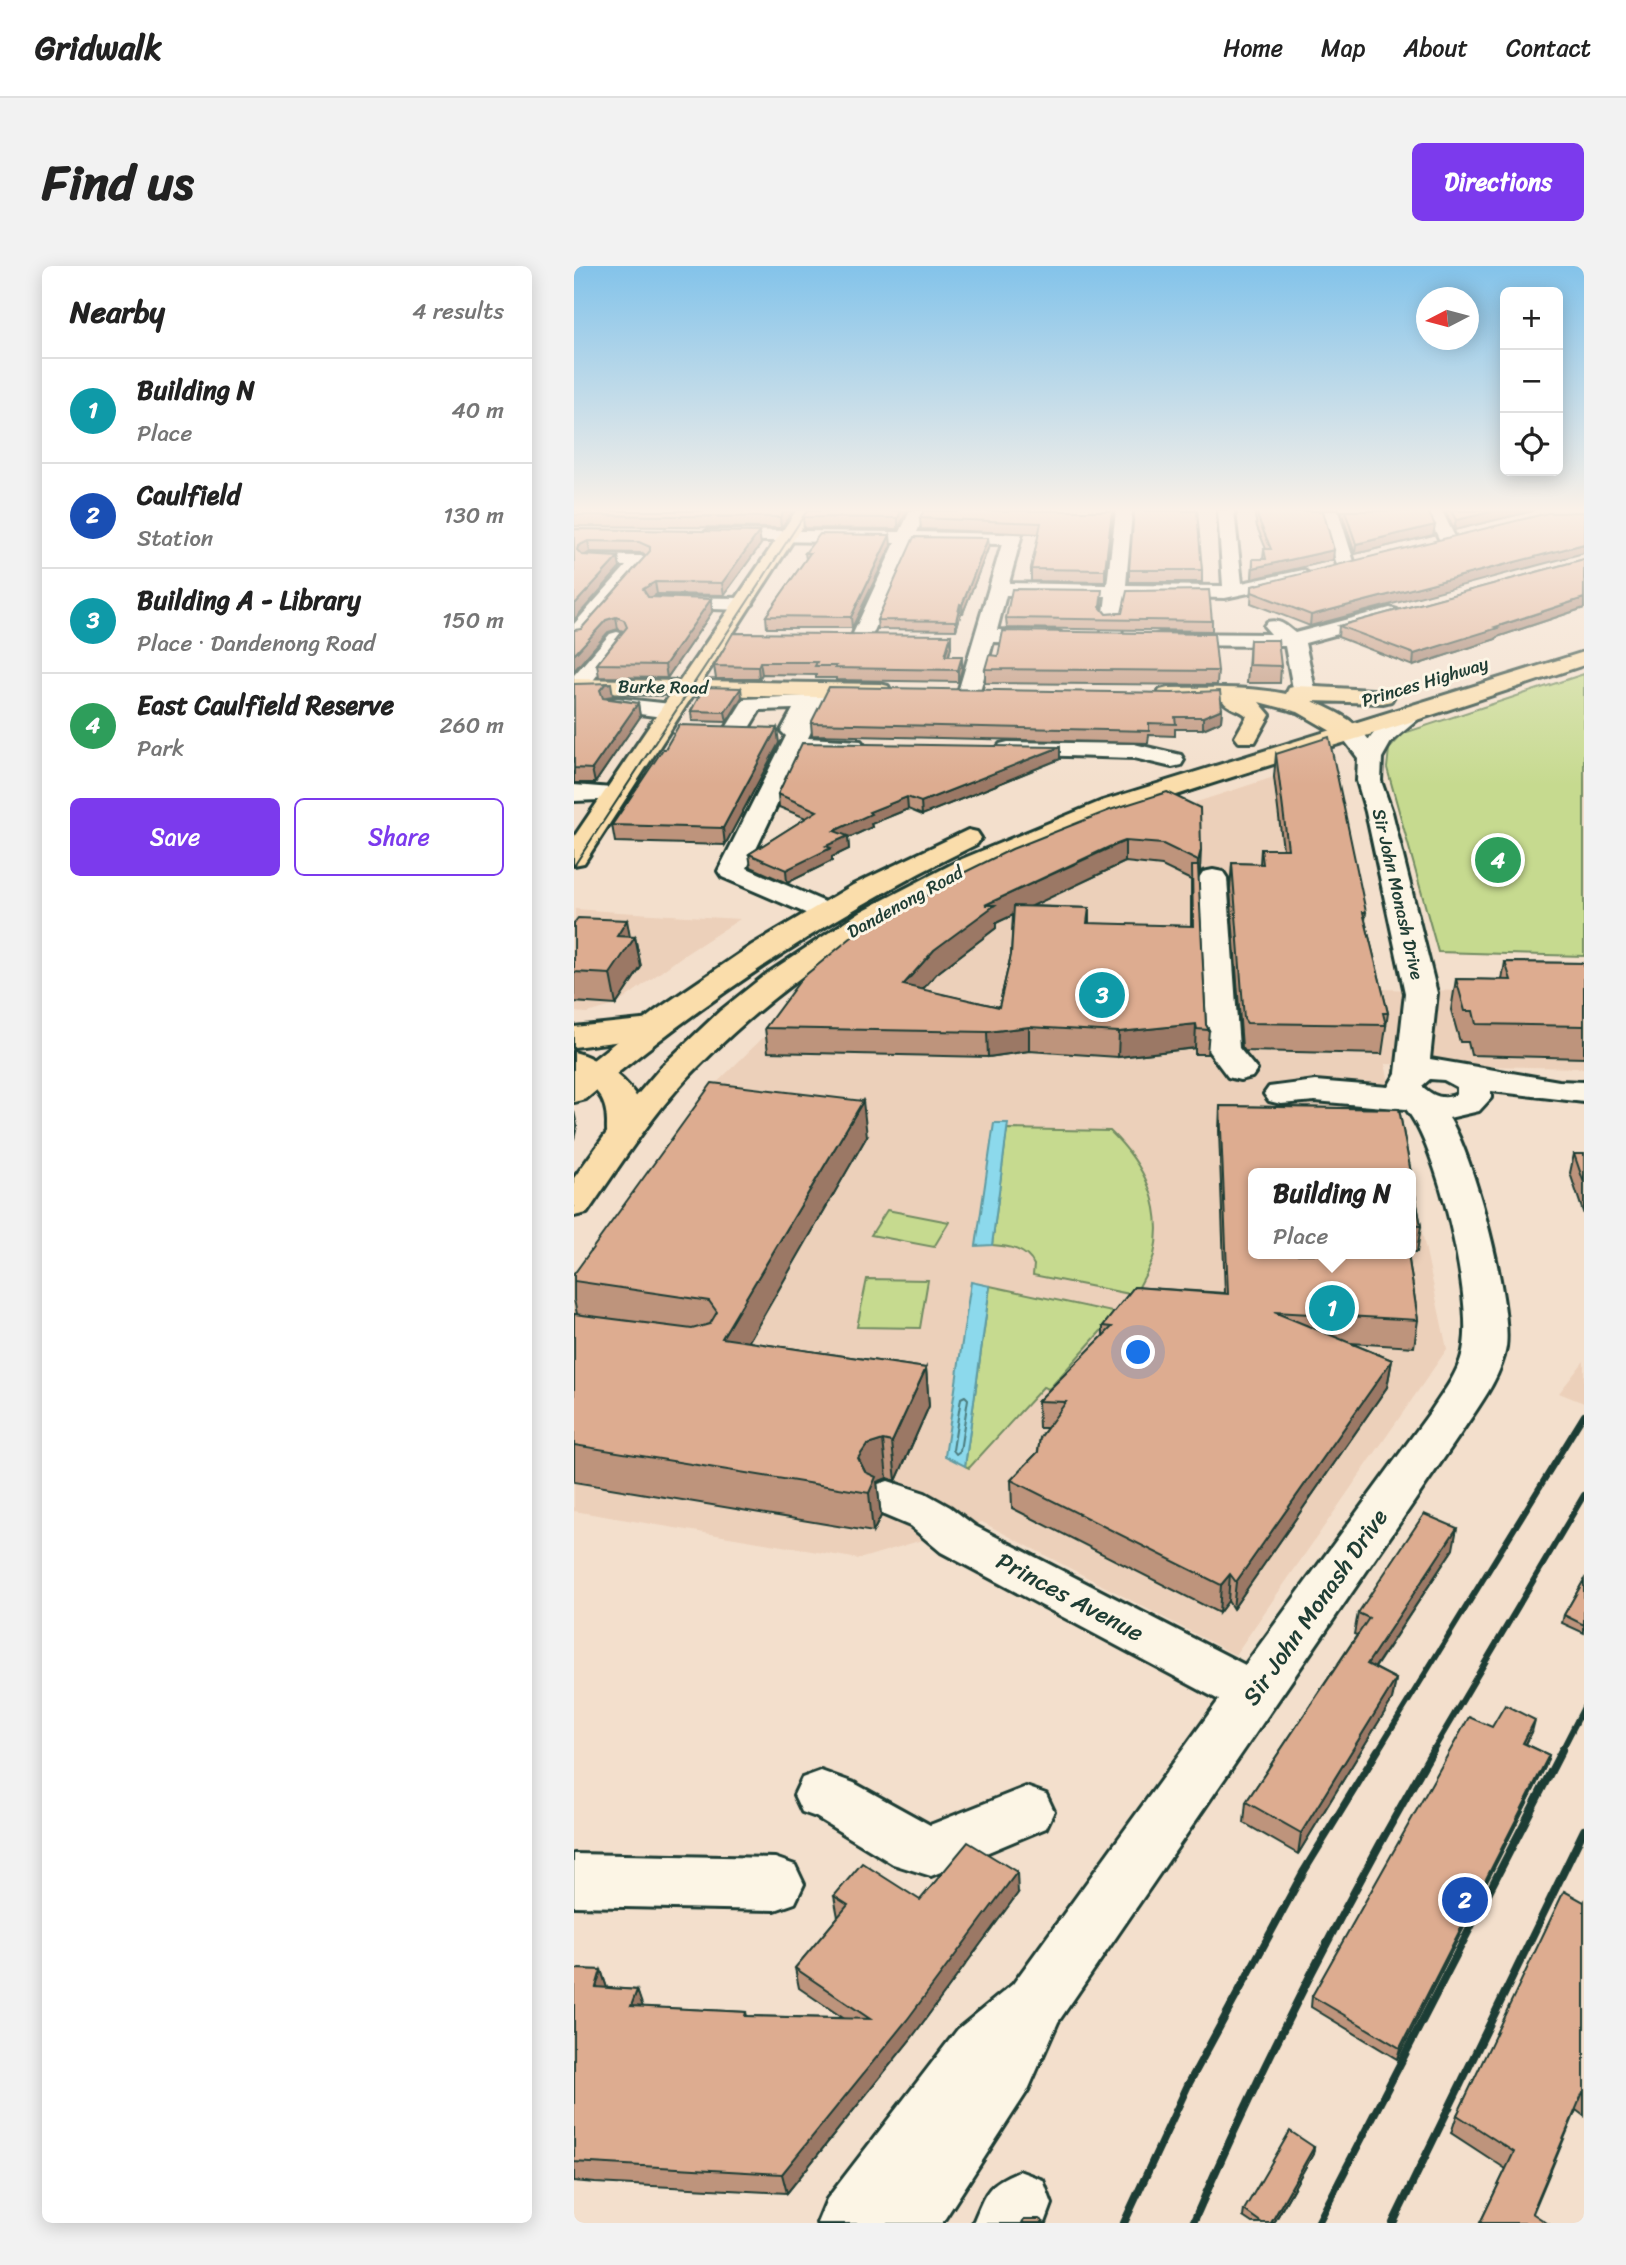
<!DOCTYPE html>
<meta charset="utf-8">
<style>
body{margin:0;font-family:Sriracha,sans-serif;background:#f2f2f2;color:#222}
.controls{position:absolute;right:21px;top:21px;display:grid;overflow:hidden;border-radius:10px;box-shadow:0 4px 18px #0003}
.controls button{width:63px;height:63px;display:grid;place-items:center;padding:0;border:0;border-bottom:2px solid #e0e0e0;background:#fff;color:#222;font:35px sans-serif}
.compass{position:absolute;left:842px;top:21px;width:63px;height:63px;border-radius:50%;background:#fff;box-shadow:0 4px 18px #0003;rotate:264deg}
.you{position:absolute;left:565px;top:1087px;width:24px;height:24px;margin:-18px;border:5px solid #fff;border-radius:50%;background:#1a73e8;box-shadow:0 0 0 10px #1a73e833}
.badge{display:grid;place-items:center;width:46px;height:46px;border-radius:50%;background:#7c3aed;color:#fff;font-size:23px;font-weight:700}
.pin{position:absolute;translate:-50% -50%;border:4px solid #fff;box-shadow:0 2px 7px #0006}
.popup{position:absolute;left:674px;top:902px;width:168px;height:91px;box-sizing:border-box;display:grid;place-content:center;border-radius:10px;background:#fff;filter:drop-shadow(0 2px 5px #0005);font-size:23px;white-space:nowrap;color:#767676}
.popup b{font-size:26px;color:#222}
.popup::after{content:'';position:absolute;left:50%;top:100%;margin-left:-14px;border:14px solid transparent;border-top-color:#fff}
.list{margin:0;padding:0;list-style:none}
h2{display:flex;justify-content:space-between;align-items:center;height:91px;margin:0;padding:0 28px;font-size:30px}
h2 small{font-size:23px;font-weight:400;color:#767676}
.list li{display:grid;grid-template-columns:46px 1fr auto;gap:21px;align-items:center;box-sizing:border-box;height:105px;padding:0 28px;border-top:2px solid #e0e0e0}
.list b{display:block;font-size:26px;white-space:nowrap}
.list p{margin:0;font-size:23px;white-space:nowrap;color:#767676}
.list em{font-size:23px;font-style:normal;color:#767676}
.actions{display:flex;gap:14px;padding:21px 28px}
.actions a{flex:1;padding:16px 0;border:2px solid #7c3aed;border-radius:10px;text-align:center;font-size:24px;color:#7c3aed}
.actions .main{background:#7c3aed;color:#fff}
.icon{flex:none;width:38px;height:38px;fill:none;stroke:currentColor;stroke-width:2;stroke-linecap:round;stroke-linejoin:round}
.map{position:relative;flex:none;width:1010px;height:1957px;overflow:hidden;border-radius:10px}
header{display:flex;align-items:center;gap:42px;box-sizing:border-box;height:98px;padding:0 35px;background:#fff;border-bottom:2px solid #e0e0e0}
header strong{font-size:33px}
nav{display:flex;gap:38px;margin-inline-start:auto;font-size:24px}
.intro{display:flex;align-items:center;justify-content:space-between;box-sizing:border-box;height:168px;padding:0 42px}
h1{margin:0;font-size:49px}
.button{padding:18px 32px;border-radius:10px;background:#7c3aed;color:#fff;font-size:24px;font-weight:700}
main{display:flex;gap:42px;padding:0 42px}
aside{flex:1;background:#fff;border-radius:10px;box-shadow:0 4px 18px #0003}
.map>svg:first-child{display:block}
</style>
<header>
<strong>Gridwalk</strong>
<nav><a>Home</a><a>Map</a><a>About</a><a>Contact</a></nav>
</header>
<div class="intro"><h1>Find us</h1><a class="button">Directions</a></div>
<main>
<aside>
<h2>Nearby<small>4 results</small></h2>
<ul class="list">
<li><span class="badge" style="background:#0f9aa8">1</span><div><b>Building N</b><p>Place</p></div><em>40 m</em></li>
<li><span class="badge" style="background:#1a4fb4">2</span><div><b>Caulfield</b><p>Station</p></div><em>130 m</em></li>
<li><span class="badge" style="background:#0f9aa8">3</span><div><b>Building A - Library</b><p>Place · Dandenong Road</p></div><em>150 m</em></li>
<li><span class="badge" style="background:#2e9e5b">4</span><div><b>East Caulfield Reserve</b><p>Park</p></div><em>260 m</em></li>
</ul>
<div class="actions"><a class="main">Save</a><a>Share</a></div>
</aside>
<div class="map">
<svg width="1010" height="1957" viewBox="0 0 1010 1957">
<rect width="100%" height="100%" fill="#f3dfcc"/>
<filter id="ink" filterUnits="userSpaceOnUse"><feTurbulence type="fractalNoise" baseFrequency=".0143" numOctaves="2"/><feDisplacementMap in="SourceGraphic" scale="14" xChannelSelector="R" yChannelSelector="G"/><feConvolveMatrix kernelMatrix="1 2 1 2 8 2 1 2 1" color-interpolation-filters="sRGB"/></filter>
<g filter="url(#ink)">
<g fill="#ecd0ba">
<polygon points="743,497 757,499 806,723 1010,728 1010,802 811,798 835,907 679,907 679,988 837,988 837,915 873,1083 661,1389 408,1256 285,1293 0,1245 0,1021 125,834 264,699 524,568"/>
<polygon points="1,643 44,646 166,653 107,691 42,739 13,747 0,746"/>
<polygon points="1010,1095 1010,1137 985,1127"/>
</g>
<g fill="#c6da8f" stroke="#728c62" stroke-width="2">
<polygon points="1010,408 1010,690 864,686 813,502 815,483 830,467"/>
<path d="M433 863 536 865C570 898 591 940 580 989 576 1002 567 1016 561 1029L459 1009 460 999C453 983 434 980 418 979Z"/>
<polygon points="313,944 375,956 360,981 297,969"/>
<polygon points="293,1013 354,1014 346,1062 283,1061"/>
<polygon points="416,1020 543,1047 475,1123 469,1121 395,1202 391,1200"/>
</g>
<g fill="#8cd9ec" stroke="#609ba2" stroke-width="2">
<polygon points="420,857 434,857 418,979 402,980"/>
<polygon points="397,1016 416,1020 391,1200 371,1190"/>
</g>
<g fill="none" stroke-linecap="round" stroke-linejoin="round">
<polygon stroke="#4b7b7e" stroke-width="2" points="391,1130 394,1133 386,1185 382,1188 379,1184 387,1132"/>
<g stroke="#1f3d34" stroke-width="6">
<g id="minor">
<polygon points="336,245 352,245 343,266 431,268 438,245 454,245 435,317 533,319 542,245 558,245 552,319 649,320 644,245 660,245 668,317 729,304 738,310 736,314 651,332 551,330 547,372 544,376 530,376 527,372 532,330 432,329 423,364 480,365 487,367 490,371 487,375 480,377 419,376 406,426 403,431 387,431 384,426 428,278 339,277 297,372 294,376 280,376 277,372 321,277 135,274 126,269 135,264 326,266"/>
<polygon points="748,245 764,245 781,299 779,303 772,305 763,299"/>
<polygon points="852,245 868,245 882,273 879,277 867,277"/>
<polygon points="0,289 67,290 76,295 7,374 0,376 0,358 52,300 0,299"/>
<polygon points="85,331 169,332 179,338 169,344 78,341 75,337 78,333"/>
<path d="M816 342 823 344 826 348 823 352 731 377 742 428 739 433H723L720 428 711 380 589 379 582 377 579 373 582 369 589 367 697 368 690 360 693 356C706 353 711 359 721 367Z"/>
<polygon points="43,366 50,368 53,372 8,428 0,430 0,409 36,368"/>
<polygon points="246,417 254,419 257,424 234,472 287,475 291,480 287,485 228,486 173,602 260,640 264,646 260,652 250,655 148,611 144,605 212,470 207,465 219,443 186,444 170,470 154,470 150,465 170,433 232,430 238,419"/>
<polygon points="42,432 97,438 105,440 108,445 105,450 97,452 34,444 31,439 34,434"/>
<path d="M838 442 846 444 849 449 817 476 808 492 807 515 818 546 863 727 856 793 985 815 1010 816V836L917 825V832L905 845 875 852C900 890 938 1037 932 1081 927 1112 904 1141 887 1167L484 1756 454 1824 368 1957H243L253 1933 384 1763 439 1718 645 1434 367 1286 336 1260 298 1244 291 1232 298 1220 314 1215 351 1227 376 1241 401 1260 671 1399 857 1145C870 1125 887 1104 890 1079 898 1029 864 881 832 843L741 835 707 838 695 835 690 828 695 821 741 815 814 821 822 807 831 727 792 546 783 515 784 492 765 467 769 462H785L795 474C803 461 823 446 838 442ZM856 813 870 814 883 821V828C870 835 858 830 848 820Z"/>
<polygon points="434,476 560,478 607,489 610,494 607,499 598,501 560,492 426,488 422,483 426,478"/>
<polygon points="0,519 51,523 55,528 51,533 0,535"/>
<polygon points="639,604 649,606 653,612 665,782 683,804 678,811 666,814 654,811 633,783 625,612 629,606"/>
<polygon points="247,1505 280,1517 356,1559 452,1521 472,1528 480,1545 472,1562 357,1610 319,1598 242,1551 228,1546 220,1529 228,1512"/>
<polygon points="0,1588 201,1592 221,1599 230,1618 221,1637 201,1644 0,1640"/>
<path d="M445 1905 469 1914 478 1938 471 1957H399C412 1926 413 1918 445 1905Z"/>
</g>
</g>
<g stroke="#1f3d34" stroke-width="6">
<g id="major">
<polygon points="222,245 238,245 128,415 306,418 314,420 317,425 314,430 306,432 119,429 10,597 0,599 0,571 97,428 0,427 0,413 106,415"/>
<path d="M723 420 817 425 820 430 817 435 809 437 738 435C754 442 778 452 789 467L785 472H769L724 446 685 436 696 449 681 476H665L661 471 673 450C666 443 654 443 649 435L594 436 586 434 583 429 586 424 594 422C634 422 673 420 712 428L715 422Z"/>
<polygon points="77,753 88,756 93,763 88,770 0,781 0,761"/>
<path d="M0 786C34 795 90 837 62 876L50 880 38 876C32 869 33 865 33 856 33 831 20 820 0 809Z"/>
</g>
</g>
<g stroke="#1f3d34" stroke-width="6">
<g id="highway">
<path d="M1010 386V399C940 422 869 446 798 468 552 543 314 609 127 798 82 842 49 895 13 947L0 950V912L42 854 88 800 146 745 191 709 286 646 388 593 528 535Z"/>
<path d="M394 564 403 566 407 572 403 578C261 647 133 731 12 833L0 836V809L81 745 178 679 279 619Z"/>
</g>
</g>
<use href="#minor" fill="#fcf5e5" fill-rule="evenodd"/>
<use href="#major" fill="#faddab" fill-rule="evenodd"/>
<use href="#highway" fill="#faddab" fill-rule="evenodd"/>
<g stroke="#1f3d34" stroke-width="2">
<polyline points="0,600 233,245"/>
<polyline points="0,845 3,860 0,873"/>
</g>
<g stroke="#1f3d34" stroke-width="6">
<polyline points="803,1486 1010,1149"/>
<polyline points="858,1486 1010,1229"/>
<polyline points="987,1486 1010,1441"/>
</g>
<g stroke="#1f3d34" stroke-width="8">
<polyline points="550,1957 614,1819 730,1605 804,1484"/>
<path d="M619 1957C690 1794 770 1638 859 1484"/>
<polyline points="744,1957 988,1484"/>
<polyline points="819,1957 1010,1564"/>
</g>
</g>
<g fill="#be947c" stroke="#1f3d34" stroke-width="2" fill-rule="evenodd">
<polygon points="0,245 219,245 207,262 0,260"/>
<polygon points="233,245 333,245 324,263 230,262 229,251"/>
<polygon points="350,245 540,245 531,316 457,315 457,303 465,268 347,263 346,252"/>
<polygon points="680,245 749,245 759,294 678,313 679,293 689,293 690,283 692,283 683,261"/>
<polygon points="767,245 854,245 859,269 781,288"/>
<polygon points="871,245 959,245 880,264"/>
<polygon points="1010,246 736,360 677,337 678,320"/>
<polygon points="0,263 187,278 150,329 83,328 78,331 137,333 138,346 93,412 25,411 23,398 49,365 44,363 34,366 7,363 72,290 67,287 16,286 11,289 44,291 46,302 0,354"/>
<polygon points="317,280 278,362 193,362 192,350 232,293 231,287"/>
<polygon points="415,280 389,347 387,347 382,364 304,363 303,354"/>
<polygon points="1010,293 1010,342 923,371 922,373 839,400 764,371 765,360"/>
<rect x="555" y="304" width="73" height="12"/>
<polygon points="528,333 527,342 532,348 548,347 638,355 638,365 433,362 432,352"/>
<polygon points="377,369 377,381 375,390 388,390 388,403 384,416 262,414 262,412 242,412 242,409 188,408 185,413 142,413 140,400"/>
<polygon points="676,374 707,400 706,417 673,417"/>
<polygon points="424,390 644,405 643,419 411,417 411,403"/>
<polygon points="0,418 39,430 33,432 64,437 66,451 21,517 0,517"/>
<polygon points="168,431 153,456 118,455 117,445"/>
<polygon points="648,443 647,455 629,463 601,463 601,470 575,469 574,477 238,469 237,457"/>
<polygon points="205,477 151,579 41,576 38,559"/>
<polygon points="486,481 486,493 348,549 334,543 297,558 298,561 274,572 275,583 258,591 258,595 213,617 177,601 175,588 232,552 205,541 204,528"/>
<polygon points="702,488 792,646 791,655 814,747 808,788 671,785 668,781 656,623 658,597 686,598 687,583 709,583 700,511"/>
<path d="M626 542V605L624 611 632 759 635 764 633 788H621V782L544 791 455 785 414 791 194 786 191 762 381 614V611ZM551 596 588 600 617 614V660L515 658V642L457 640ZM439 649 437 689 425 741 348 724 362 708 422 662V657Z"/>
<polygon points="0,657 56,671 61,671 67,701 42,739 0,736"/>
<polygon points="931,696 1010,697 1010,792 897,789 894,776 886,776 877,744 882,713 928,714"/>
<polygon points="646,840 825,843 847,960 843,986 837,986 837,907 679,907 679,988 834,988 844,1054 840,1081 776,1077 818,1094 813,1121 659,1343 654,1335 645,1347 438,1242 437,1214 464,1186 466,1172 473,1162 465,1162 464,1135 529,1070 529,1060 560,1021 651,1027 645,865"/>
<polygon points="293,870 174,1076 352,1102 355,1140 322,1215 313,1212 303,1216 307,1250 299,1266 0,1216 0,1048 3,1048 0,1034 0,1008"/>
<polygon points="1000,888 1010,888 1010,949 996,907"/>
<polygon points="879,1283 801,1402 822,1413 818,1434 724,1588 670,1557 672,1536 783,1369 780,1368 784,1347"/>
<polygon points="1010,1314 1010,1367 988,1357 990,1349"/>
<polygon points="918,1461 958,1466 952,1478 975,1489 971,1501 823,1793 737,1741 738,1730"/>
<polygon points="444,1627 336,1774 213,1927 21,1917 0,1915 0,1703 27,1704 33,1722 63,1724 68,1741 172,1746 173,1750 269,1752 225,1722 221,1702 264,1651 260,1630 346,1634"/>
<polygon points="1010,1636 1010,1850 1002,1844 959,1947 906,1957 932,1903 877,1867 883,1849"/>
<polygon points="740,1881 739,1888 700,1957 678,1957 669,1951 670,1944"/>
</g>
<g fill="#9b7865" stroke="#1f3d34" stroke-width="2">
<polygon points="210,245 219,245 207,262 206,251"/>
<polygon points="327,245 333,245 324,263 324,252"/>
<polygon points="538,245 540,245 531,316 531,304"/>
<polygon points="921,245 959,245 880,264 882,254"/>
<polygon points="861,259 859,269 781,288 782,278"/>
<polygon points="185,266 187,278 150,329 148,317"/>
<polygon points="316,269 317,280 278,362 277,351"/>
<polygon points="414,272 415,280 389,347 388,339"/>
<polygon points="14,275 16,286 6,292 3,284 4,280"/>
<polygon points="1010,278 1010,287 736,360 737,349"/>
<polygon points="760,284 759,294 678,313 679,302"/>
<polygon points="44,291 46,302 0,354 0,339"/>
<polygon points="81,316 83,328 71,335 69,323"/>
<polygon points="1010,332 1010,342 923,371 922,373 839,400 840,388"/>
<polygon points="137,333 138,346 93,412 91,399"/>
<polygon points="386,338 387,347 382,364 382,355"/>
<polygon points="42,351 44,363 34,366 0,405 0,389 32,354"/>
<polygon points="377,369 377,381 371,402 371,390"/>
<polygon points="388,390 388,403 384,416 384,404"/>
<polygon points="186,396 188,408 185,413 184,401"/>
<polygon points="37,417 39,430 33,431 29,438 26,424 31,418"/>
<polygon points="167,422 168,431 153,456 151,446"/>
<polygon points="64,437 66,451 21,517 18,503"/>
<polygon points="648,443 647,455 629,463 629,451"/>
<polygon points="203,462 205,477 151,579 149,562"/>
<polygon points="486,481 486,493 348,549 347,536"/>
<polygon points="333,531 334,543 297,558 298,561 274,572 275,583 258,591 258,595 213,617 212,604 252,580 260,565 295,546"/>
<polygon points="551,575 551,596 422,657 422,662 362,708 331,743 329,719 360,684 411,639"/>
<polygon points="627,584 626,605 623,617 624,595"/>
<polygon points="53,654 57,677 61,671 67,701 42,739 36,708 43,670"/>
<polygon points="622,758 621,782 544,791 545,766"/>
<polygon points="455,761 455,785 414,791 413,766"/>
<polygon points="289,835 293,870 155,1110 148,1072"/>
<polygon points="818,1094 813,1121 659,1343 662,1316"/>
<polygon points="352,1102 355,1140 322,1215 318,1176"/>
<polygon points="309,1174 313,1212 303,1216 307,1250 299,1266 295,1227 297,1217 284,1192 293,1179"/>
<polygon points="883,1262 879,1283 789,1419 793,1398"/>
<polygon points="656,1308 654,1335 645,1347 647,1319"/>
<polygon points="822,1413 818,1434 724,1588 727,1567"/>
<polygon points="961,1454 958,1466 946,1489 949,1477"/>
<polygon points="975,1489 971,1501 823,1793 826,1782"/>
<polygon points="443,1606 444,1627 336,1774 213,1927 208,1908"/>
<polygon points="27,1704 34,1725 22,1721"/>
<polygon points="63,1724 70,1744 57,1740"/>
<polygon points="740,1881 739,1888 700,1957 697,1957"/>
</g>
<g fill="#ddac90" stroke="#1f3d34" stroke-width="2">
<polygon points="0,245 210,245 206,251 0,249"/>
<polygon points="233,245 327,245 324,252 229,251"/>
<polygon points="350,245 538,245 531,304 457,303 467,257 346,252"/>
<polygon points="560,245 623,245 628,304 555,304"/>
<polygon points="683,245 749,245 760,284 679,302 679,293 692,293 690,283 697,283 684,252"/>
<polygon points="771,245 854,245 861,259 782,278"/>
<polygon points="877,245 921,245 882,254"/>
<polygon points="1010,246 1010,278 737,349 678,326 678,320 974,247"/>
<polygon points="0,263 185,266 148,317 81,316 69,323 74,331 137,333 91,399 23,398 53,361 50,354 42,351 32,354 0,389 0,364 7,363 76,285 76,281 65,276 14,275 4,280 3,284 8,289 44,291 0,339"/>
<polygon points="246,268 316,269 277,351 192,350 236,287 231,287"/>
<polygon points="340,271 414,272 388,339 386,338 382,355 303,354"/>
<polygon points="1010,293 1010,332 921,361 924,362 840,388 765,360"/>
<polygon points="438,323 528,324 526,341 532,348 548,347 553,325 635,324 638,355 432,352"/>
<polygon points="429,365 640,368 644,405 411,403 415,389 424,390"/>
<polygon points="159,367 377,369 371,390 388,390 384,404 261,402 262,400 241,400 243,396 186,396 184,401 140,400"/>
<polygon points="676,374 704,374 707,400 675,399"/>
<polygon points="37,417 31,418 26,424 29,432 64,437 18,503 0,502 0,418"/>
<polygon points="130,421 167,422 151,446 117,445"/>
<polygon points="255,421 598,427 646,425 648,443 629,451 601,451 602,458 575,457 575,465 237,457"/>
<polygon points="105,459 203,462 149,562 38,559 89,483 91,483"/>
<polygon points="755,471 792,646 789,646 814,747 809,747 812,759 673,757 670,753 658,597 689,598 687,583 714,583 702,488"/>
<polygon points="228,477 486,481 347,536 333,531 295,546 297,548 260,565 274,570 252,580 257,582 212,604 175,588 243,545 204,528"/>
<polygon points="593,526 626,542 627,584 624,595 589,578 551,575 535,581 411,639 421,639 360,684 329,719 425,741 437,689 440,640 515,642 513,657 619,660 618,600 624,600 632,759 635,764 623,763 622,758 545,766 455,761 413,766 191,762 228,712 284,666 385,612 381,611 438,583 536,544"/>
<polygon points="4,652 53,654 43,670 61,671 36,708 0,706 0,657"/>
<polygon points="931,696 1010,697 1010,760 902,758 899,745 891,745 882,713 937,714"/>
<polygon points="138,817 289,835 148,1072 352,1102 318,1176 309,1174 293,1179 284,1192 291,1206 302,1211 295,1227 0,1179 0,1048 118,1063 136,1058 143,1046 135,1035 0,1015 0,1008"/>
<polygon points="646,840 825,843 847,960 837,959 837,907 679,907 679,988 834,988 844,1054 700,1046 818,1094 662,1316 656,1308 647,1319 437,1214 464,1186 466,1172 492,1136 464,1135 538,1061 529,1060 560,1021 654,1028"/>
<polygon points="1000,888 1010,888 1010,917"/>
<polygon points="850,1248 883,1262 793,1398 822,1413 727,1567 672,1536 795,1352 784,1347"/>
<polygon points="1010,1314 1010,1359 990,1349"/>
<polygon points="931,1439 961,1454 949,1477 975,1489 826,1782 738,1730 895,1451 918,1461"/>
<polygon points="394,1576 443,1606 333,1754 208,1908 0,1896 0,1703 27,1704 22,1721 63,1724 57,1740 172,1746 171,1750 296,1753 221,1702 274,1639 260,1630 288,1597 346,1634"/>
<polygon points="990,1625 1010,1636 1010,1826 1009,1826 958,1947 973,1957 906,1957 940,1886 883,1849"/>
<polygon points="716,1865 740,1881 697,1957 688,1957 670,1944"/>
<polygon points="450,1953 465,1953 471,1957 448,1957"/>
</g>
</g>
<linearGradient id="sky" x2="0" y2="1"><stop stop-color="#83c3ea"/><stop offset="0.47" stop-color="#faf1e8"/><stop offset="1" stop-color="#faf1e8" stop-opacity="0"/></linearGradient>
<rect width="1010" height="519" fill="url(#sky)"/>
<g text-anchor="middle" stroke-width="6" stroke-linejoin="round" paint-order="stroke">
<g font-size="18" fill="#1f3d34" stroke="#fcf5e5">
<text transform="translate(851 416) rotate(-17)" y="6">Princes Highway</text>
<text transform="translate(89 421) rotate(1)" y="6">Burke Road</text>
<text transform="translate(824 628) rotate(77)" y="6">Sir John Monash Drive</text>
<text transform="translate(331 636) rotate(-29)" y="6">Dandenong Road</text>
</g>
<g font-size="24" fill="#1f3d34" stroke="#fcf5e5">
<text transform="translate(496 1331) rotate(28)" y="8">Princes Avenue</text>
<text transform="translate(741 1341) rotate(-55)" y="8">Sir John Monash Drive</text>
</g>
</g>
</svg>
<div class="controls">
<button>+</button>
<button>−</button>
<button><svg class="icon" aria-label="locate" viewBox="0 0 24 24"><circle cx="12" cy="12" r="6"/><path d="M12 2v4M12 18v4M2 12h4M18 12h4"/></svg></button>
</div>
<svg class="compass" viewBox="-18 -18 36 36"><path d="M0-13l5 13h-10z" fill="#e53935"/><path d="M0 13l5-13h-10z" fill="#767676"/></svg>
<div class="you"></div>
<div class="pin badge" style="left:758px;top:1042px;background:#0f9aa8">1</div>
<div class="popup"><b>Building N</b>Place</div>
<div class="pin badge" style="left:891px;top:1634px;background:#1a4fb4">2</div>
<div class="pin badge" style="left:528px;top:729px;background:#0f9aa8">3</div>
<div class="pin badge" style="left:924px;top:594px;background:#2e9e5b">4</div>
</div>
</main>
